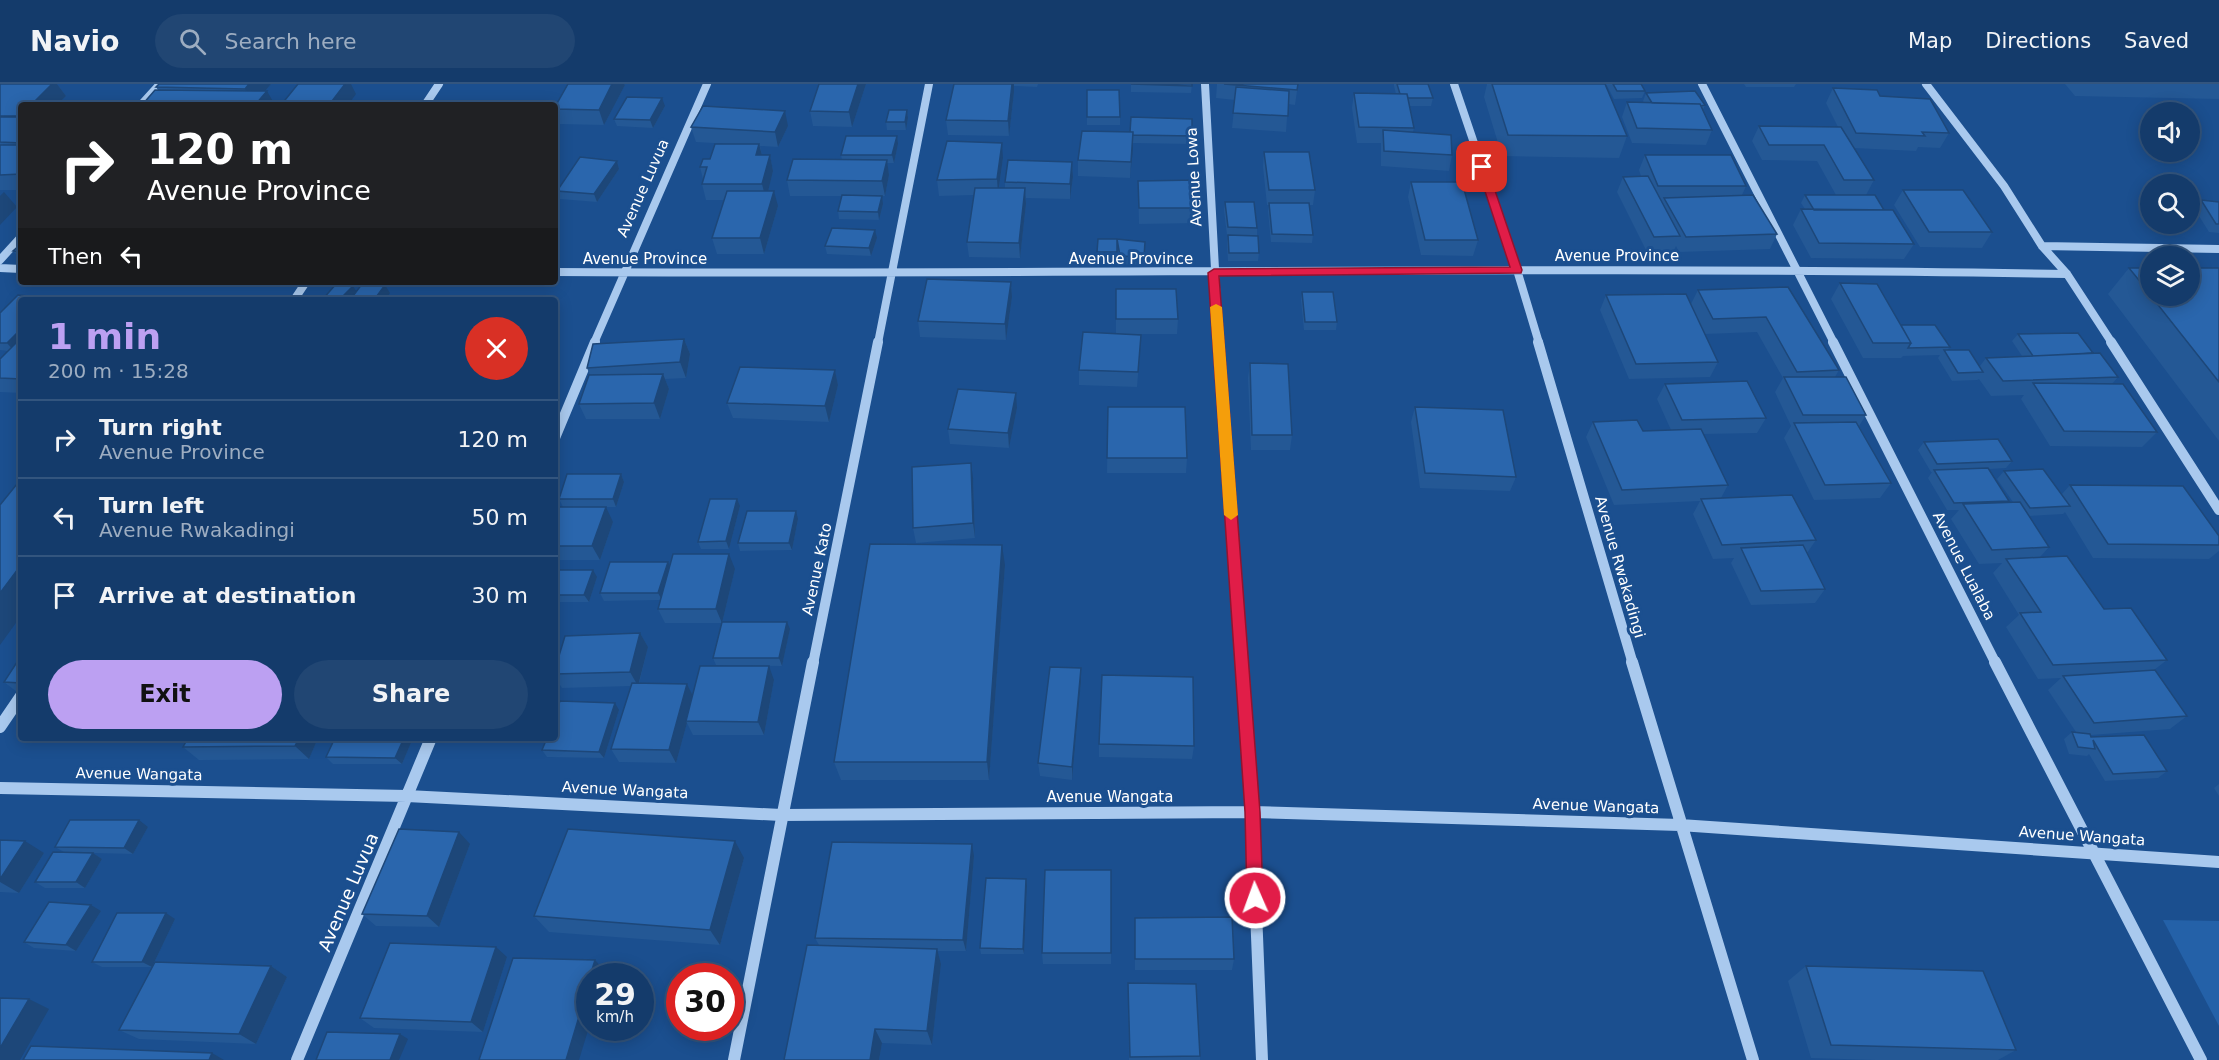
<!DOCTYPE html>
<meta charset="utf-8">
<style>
body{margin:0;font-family:"DejaVu Sans",sans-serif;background:#214673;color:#f1f3f6;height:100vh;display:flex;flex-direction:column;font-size:22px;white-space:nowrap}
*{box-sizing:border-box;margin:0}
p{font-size:20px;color:#9dadc1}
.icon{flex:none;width:33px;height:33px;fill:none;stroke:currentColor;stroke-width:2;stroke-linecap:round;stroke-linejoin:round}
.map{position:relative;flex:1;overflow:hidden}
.panel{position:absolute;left:18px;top:213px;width:540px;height:444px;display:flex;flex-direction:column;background:#143b6b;border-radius:6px;box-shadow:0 3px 15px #0003,0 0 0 2px #33557e}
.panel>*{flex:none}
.guide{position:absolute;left:18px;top:18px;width:540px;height:183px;border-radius:6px;box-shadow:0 3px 15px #0003,0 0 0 2px #33557e;background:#202124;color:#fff;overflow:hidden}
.controls{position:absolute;left:2140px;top:18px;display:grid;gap:12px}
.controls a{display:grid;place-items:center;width:60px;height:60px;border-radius:50%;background:#143b6b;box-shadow:0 3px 15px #0003,0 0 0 2px #33557e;font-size:30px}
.speed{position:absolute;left:576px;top:879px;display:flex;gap:12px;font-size:30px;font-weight:700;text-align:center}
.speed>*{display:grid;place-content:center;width:78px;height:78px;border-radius:50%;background:#143b6b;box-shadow:0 3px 15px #0003,0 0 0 2px #33557e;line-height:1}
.speed small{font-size:15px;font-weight:400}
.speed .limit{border:9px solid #d22;background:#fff;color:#111}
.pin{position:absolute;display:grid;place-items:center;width:51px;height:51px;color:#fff;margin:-26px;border-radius:12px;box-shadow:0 3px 9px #0006}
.me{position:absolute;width:66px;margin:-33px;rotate:358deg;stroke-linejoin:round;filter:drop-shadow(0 0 4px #0008)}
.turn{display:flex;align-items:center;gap:21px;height:126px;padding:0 30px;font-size:27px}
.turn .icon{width:78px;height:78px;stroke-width:2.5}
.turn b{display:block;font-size:42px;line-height:51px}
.then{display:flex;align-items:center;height:57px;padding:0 30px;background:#0003;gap:12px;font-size:22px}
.round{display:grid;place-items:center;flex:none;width:63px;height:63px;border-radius:32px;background:#214673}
.headline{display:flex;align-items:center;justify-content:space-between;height:102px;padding:0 30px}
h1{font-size:36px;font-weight:700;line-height:45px;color:#bca0f2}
.action{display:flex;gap:12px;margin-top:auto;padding:12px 30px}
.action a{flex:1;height:69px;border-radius:36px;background:#bca0f2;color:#111;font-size:24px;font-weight:700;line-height:69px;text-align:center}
.action a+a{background:#214673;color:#f1f3f6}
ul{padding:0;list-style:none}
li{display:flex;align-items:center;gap:18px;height:78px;padding:0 30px;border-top:2px solid #33557e}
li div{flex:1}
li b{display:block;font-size:22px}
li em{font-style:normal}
header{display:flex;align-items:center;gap:36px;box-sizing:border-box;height:84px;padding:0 30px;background:#143b6b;border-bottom:2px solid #33557e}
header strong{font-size:28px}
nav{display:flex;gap:33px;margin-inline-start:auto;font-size:21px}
.search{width:420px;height:54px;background:#214673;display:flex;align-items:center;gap:15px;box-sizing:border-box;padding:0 21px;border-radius:33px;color:#9dadc1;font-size:22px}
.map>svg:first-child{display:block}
</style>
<header>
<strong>Navio</strong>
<div class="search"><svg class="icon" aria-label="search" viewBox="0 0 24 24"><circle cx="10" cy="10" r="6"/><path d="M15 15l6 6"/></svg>Search here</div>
<nav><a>Map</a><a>Directions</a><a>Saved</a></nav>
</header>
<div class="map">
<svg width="2219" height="976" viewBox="0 0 2219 976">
<rect width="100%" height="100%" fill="#1b4f8f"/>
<path fill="#2461a8" d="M2163,836L2219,837V942Z"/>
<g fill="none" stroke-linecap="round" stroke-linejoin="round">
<path stroke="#a9c9ee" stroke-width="8" d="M1205,0L1219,259
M1454,0L1517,186L1539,259
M1702,0L1834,259
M1926,0L2004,102L2042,162L2067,190L2112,259
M141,21L160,0
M425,21L439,0
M2042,162L2219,165
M0,176L21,153
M0,184L21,185
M555,188C1059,191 1563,181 2067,190
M294,216L306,198
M594,259L707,0
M878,259L929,0"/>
<path stroke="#a9c9ee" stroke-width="10" d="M1219,258L1242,580
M1538,258L1633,580
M1833,258L1996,580
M2111,258L2219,426
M555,354L595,258
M813,580L878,258"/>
<path stroke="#a9c9ee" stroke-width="12" d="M1241,578L1252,728L1262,976
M1632,578L1753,976
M1995,578L2201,976
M0,643L21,612
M0,704L407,712L781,731L1252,728L1680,741L2219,778
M297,976L431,654
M734,976L813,578"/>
</g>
<path fill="#245895" d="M0,0H57L66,12L61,17L21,21V106H0Z
M271,0L265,7L158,6L156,3Z
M568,0H624L625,1L604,41L560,40L555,28V23Z
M819,0H866L852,43L813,42L810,27Z
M954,0H1038L1037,3L1014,2V8L1009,52L948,51L946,36Z
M1131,0H1192L1191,9L1131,8Z
M1217,0H1298L1295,21L1288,20L1286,48L1232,44L1235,16L1216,14Z
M1394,0H1428L1433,14L1431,22H1410L1414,44L1413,48L1452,71L1449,87L1381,82V59H1357L1352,24L1354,9L1396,10L1394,2Z
M1487,0H1605L1627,52L1619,74L1502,72L1484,13Z
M1606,0H1641L1645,7L1642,14L1614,15Z
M1744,0H1796L1794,3H1746Z
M2065,0H2219V15L2075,12Z
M1833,4L1880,12L1949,49L1940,64L1918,63L1916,67L1854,64L1874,96L1866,111L1884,126L1914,160L1904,175L1811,174L1793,141L1801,125H1805L1801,119L1805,111H1836L1817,77L1762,76L1752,57L1759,42L1838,43L1826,19Z
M1087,6L1120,33V41H1087Z
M1646,9L1705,21L1703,26L1712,46L1706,61L1632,59L1622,33L1627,18L1644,19L1643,17Z
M665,22L653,44L617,42L614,35Z
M907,26L908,34L906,46H887L886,38Z
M788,42L778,63L760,62L762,71H770L773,87L768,107L778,122L764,170H717L712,154L725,116H706L702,100L703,95L700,83L730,60L696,58L691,43Z
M1082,47L1192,52L1191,60L1133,59L1130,94L1078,92V76Z
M898,60L894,79H887L889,91L885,112H880L883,120L879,136L839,135L838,127L842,112H790L787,96L842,76L841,71Z
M1264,68L1315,106L1313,121H1309L1313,151L1312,159L1271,158L1268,127L1269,121H1267L1263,83Z
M1645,71L1746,102L1742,111L1777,150L1770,165L1679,168L1676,162L1673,168H1647L1617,108L1623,93L1641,92L1639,86Z
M1003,74L999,104H1005V98L1072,78L1073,93L1070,115L1026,114V120L1020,174L969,173L967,158L974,111L939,112L937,96Z
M617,77L619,85L597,118L560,115L557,107Z
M1138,97L1199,124L1198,139L1139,140Z
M1411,98L1478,156L1473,172L1421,171L1408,113Z
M1903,106L1992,148L1982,164L1920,163L1894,121Z
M2201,116L2219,118V149L2209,148L2194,124Z
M1225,118L1257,144V152L1227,151L1224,126Z
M1228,151L1259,169L1258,177H1228L1227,159Z
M877,154L871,172L827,170L825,162Z
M1098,155H1117V176H1097Z
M1117,155L1145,158L1144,181L1120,180L1117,163Z
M21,160V175L13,167Z
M2129,184H2219V357L2108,210Z
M1011,198L1012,213L1006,256L920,253L918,237Z
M1840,199L1901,241L1950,263L1947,266L1980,282L1986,274L2022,272L2012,257L2018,250L2093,269L2118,293L2112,300L2157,348L2142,363L2050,362L2021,315L2024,311L1991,312L1979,295L1977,296L1952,297L1938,274L1940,271L1903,272L1901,274H1863L1831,215Z
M1788,203L1839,286L1835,293L1866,331L1859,342L1891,399L1880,414L1814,416L1784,354L1791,342L1775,308L1783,294L1757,248L1705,250L1718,278L1710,293L1629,295L1600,226L1606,211L1691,220L1698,206Z
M1116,205L1178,235L1177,250H1124L1140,266L1137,303L1079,301V286L1116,250Z
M1302,208L1337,238L1336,246H1304L1301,216Z
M18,211L51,214L53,216H21V309L0,308V275L8,267L0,266V229Z
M684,255L690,270L686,294L665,295L669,305L660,335H586L579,320L590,291L587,284Z
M1250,279L1292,351L1290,366H1251L1248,294Z
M835,286L838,301L829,338L733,334L727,319Z
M1665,300L1766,334L1757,349L1703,350L1728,401L1721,414L1816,456L1807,469L1825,505L1815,519L1751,521L1731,479L1734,474L1713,475L1693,430L1700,417L1614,421L1586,353L1593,338L1643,347L1671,346L1657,315Z
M1108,323L1187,374L1186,389H1107Z
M1415,323L1516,393L1510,407L1420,404L1411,338Z
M1017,324L1009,364L950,360L948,345Z
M1924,358L2012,377L2006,384L1989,385L2009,417L2007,419L2013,418L1997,395L2004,387L2062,410L2070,401L2219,452V467L2209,475L2093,474L2065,428L2063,430L2029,432L2049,463L2040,473L2167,576L2154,586L2187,632L2170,645L2091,651V653L2167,687L2158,694L2105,697L2089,670L2087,672L2069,670L2064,655L2072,648H2076L2048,606L2061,594L2038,595L2006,543L2019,531L1993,489L2002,479L1979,480L1951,435L1959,426H1947L1928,394L1932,388H1931L1918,366Z
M621,390L624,398L616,423H577L613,438L600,476H555V423H563L559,415Z
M973,394L975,454L916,459L913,444Z
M740,422L729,465H701L698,458Z
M798,435L792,466L740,467L738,459Z
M1005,481L989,696H841L834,678Z
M670,483L735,485L722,539H665L658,525L660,516L604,517L600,509Z
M555,486L597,493L589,518H555Z
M790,545L782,582L716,581L713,574Z
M640,549L648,563L639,600H687L692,611L774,596L764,651H693L687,639L676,679L619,678L611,665L631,602L562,604L555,593V585Z
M21,572V611L4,598Z
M1081,584V597L1072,696L1040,692L1038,679Z
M619,626L604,674L547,673L542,666Z
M318,654L309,675L199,676L183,663Z
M413,654L402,680H333L326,673Z
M1099,660L1194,662L1192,675L1099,673Z
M2219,700V712L2214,704Z
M148,743L133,770L93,769L102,775L85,804H45L35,798L64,768L55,763Z
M0,756L44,769L19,809L0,808Z
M470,760L439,843L376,842L362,830Z
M974,772L966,867H937L941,880L932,961L882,959L879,976H784L819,861L815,854Z
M744,774L720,861L549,848L534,832Z
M1111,786V880H1043L1042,869Z
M1026,795L1027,801L1024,870H981L980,864Z
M101,827L76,867L34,864L24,858Z
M1135,834L1234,875L1232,886H1135Z
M175,835L152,883H102L92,878Z
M507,873L483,948L374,944L360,934Z
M271,882L287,893L256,960L139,955L119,946Z
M1806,882L2016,966L1998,976H1875L1811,974L1788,897Z
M1128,899L1200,972V976H1129Z"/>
<path fill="#1d4779" d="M52,0H57L66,12L57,21L35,17Z
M249,0H271L254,20L245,5Z
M345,0H351L356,10L348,21H329Z
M612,0H624L625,1L604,41L599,26Z
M858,0H866L852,43L849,28Z
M1012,0H1014V8L1009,52L1008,37Z
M267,7L275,21H255Z
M662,14L665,22L653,44L650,36Z
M94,17L97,21H90Z
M907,26L908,34L906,46L905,38Z
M785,27L788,42L778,63L775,48Z
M1133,48V64L1130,94L1131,78Z
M897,52L898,60L894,79L892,71Z
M1002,59L1003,74L998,110L997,95Z
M759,60L763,75L756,71Z
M770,71L773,87L766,116L762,100Z
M887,76L889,91L885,112L882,97Z
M617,77L619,85L597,118L594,110Z
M1072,78L1073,93L1070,115V100Z
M1025,104L1026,120L1020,174L1019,159Z
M774,107L778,122L764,170L760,154Z
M4,108L17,123L0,141V112Z
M882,112L883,120L879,136L878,128Z
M875,146L877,154L871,172L869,164Z
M1011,198L1012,213L1006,256L1005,240Z
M385,201L390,209L385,216H374Z
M353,202L358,210L352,216H339Z
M21,245V260L14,267L7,259Z
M684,255L690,270L686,294L680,278Z
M835,286L838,301L829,338L825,322Z
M663,290L669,305L660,335L654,319Z
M1016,309L1017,324L1009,364L1008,349Z
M971,379L973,394L975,454L973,439Z
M621,390L624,398L616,423L613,415Z
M737,415L740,422L729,465L726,457Z
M606,423L613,438L600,476L592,462Z
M796,427L798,435L792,466L789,459Z
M1002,461L1005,481L989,696L987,678Z
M729,470L735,485L722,539L716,525Z
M668,478L671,486L662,516L658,509Z
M21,481V532L0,561V509Z
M593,486L597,493L589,518L584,511Z
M787,538L790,545L782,582L779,574Z
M640,549L648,563L638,602L630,588Z
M769,582L774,596L764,651L758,638Z
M1081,584V597L1072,696V683Z
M687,600L694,614L686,637L687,639L676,679L669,666Z
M615,619L619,626L604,674L599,668Z
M299,654H318L309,675L295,662Z
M404,654H413L402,680L395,674Z
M139,736L148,743L133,770L124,764Z
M459,748L470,760L439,843L427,832Z
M25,757L44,769L19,809L0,798V795Z
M735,757L744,774L720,861L710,846Z
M972,760L974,772L966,867L963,856Z
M93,769L102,775L85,804L76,798Z
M1026,795L1027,801L1024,870L1023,865Z
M91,821L101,827L76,867L66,861Z
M166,829L175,835L152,883L142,878Z
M496,863L507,873L483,948L471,938Z
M937,865L941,880L932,961L927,947Z
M595,876L605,887L603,892H590Z
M271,882L287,893L256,960L239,950Z
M590,896V940L579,976H566Z
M29,915L49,925L20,976H0V964Z
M875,945L882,959L879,976H870Z
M400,950L408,955L399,976H390Z
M212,969L224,976H209Z"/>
<path fill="#2a66ad" stroke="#1d4779" stroke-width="1.5" d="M0,0H52L35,17H94L90,21H21V32H0Z
M159,0H249L245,5L156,3Z
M298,0H345L329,21H281Z
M568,0H612L599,26L555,25V23Z
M819,0H858L849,28L810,27Z
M954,0H1012L1008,37L946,36Z
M1131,0H1192V2Z
M1224,0H1298L1297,6Z
M1397,0H1428L1433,14H1408L1407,10H1400Z
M1492,0H1605L1627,52L1508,51Z
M1613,0H1641L1645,7H1617Z
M1236,3L1289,7L1288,32L1233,29Z
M1833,4L1877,6L1880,12L1930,15L1949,49L1922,48L1925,52L1856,49Z
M155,6L267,7L255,21H142Z
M1087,6H1119L1120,33H1087Z
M1695,7L1705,21L1701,22L1700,20L1652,19L1646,9Z
M1354,9L1407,10L1414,44L1359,43Z
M627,13L662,14L650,36L614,35Z
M1627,18L1700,20L1712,46L1637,44Z
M703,22L785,27L775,48L691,43Z
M889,26H907L905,38H886Z
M0,33H21V59L0,58Z
M1131,33L1192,35V52L1133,51V48H1130Z
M1759,42L1841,43L1874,96H1844L1824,61H1769Z
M1383,46L1451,51L1452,71L1384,67Z
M1082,47L1133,48L1131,78L1078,76Z
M846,52H897L892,71H841Z
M947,57L1002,59L997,95L937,96Z
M715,60H759L756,71H770L762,100H702L707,83H700L703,75H710Z
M0,61H21V90L0,91Z
M1264,68H1309L1315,106H1269Z
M1645,71H1731L1746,102H1658Z
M580,73L617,77L594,110L557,107Z
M793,75L887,76L882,97L787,96Z
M1008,76L1072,78L1070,100L1005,98Z
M1648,92L1680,152L1654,153L1623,93Z
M1197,96L1199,124H1139L1138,97Z
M1411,98H1462L1478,156H1425Z
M975,104H1025L1019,159L967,158Z
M1903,106H1963L1992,148H1929Z
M727,107H774L760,154H712Z
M842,111L882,112L878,128L838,127Z
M1753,111L1777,150L1686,153L1664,114Z
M1805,111H1875L1884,126H1814Z
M2201,116L2219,118V140H2216Z
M1225,118H1254L1257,144L1228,143Z
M1269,119H1309L1313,151L1272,150Z
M1801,125L1893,126L1914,160L1819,159Z
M832,144L875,146L869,164L825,162Z
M1228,151L1258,152L1259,169H1229Z
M1098,155H1117V168H1097Z
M1117,155L1145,158L1144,173L1120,172Z
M21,160V168L13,167Z
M2129,184H2151V211Z
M2190,184H2219V298L2151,212H2190Z
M927,195L1011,198L1005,240L918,237Z
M337,199L353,202L339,216H322Z
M1840,199L1877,200L1911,259H1873Z
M362,200L385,201L374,216H350Z
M1788,203L1839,286L1797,288L1766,233L1713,235L1698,206Z
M1116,205H1176L1178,235H1116Z
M1302,208H1333L1337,238H1305Z
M1686,210L1718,278L1636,280L1606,211Z
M18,211L51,214L49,216H21V245L7,259H0V229Z
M1901,241H1935L1950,263L1908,264L1911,259Z
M1083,248L1141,251L1138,288L1079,286Z
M2078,249L2093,269L2033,272L2018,250Z
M21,254V295L0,294V275Z
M684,255L680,278L587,284L593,260Z
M1944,266H1969L1983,288L1958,289Z
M2100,269L2118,293L2003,297L1986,274Z
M1250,279L1288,280L1292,351H1252Z
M740,283L835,286L825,322L727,319Z
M663,290L654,319L579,320L589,291Z
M1784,293H1846L1866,331H1803Z
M1747,297L1766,334L1682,336L1665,300Z
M2033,299L2123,300L2157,348L2064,347Z
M958,305L1016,309L1008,349L948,345Z
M1108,323H1185L1187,374H1107Z
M1415,323L1503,326L1516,393L1425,389Z
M1637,336L1643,347L1701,345L1728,401L1622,406L1593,338Z
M1856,338L1891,399L1825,401L1794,339Z
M1998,355L2012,377L1937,380L1924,358Z
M971,379L973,439L913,444L912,383Z
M1988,384L2009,417L1954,419L1934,386Z
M2043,385L2070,422L2030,424L2004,387Z
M567,390H621L613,415H559Z
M21,395V481L0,509V421Z
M2070,401L2183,402L2219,452V461L2108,460Z
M1792,411L1816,456L1722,461L1701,415Z
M710,415H737L726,457L698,458Z
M2020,418L2049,463L1992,466L1963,420Z
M555,423H606L592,462H555Z
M747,427H796L789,459H738Z
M870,460L1002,461L987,678H834Z
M1803,461L1825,505L1761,507L1741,464Z
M673,470H729L716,525H658Z
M2067,472L2104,525L2131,524L2167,576L2053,581L2020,529L2041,528L2006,475Z
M610,478H668L658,509H600Z
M555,486H593L584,511H555Z
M722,538H787L779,574H713Z
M640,549L630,588L555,590V585L565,552Z
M21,572V599L4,598Z
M700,582H769L758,638L686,637Z
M1050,583L1081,584L1072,683L1038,679Z
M2155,586L2187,632L2094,639L2063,592Z
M1102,591L1193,593L1194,662L1099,660Z
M632,599L687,600L669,666L611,665Z
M560,617L615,619L599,668L542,666L547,654H555V631Z
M2072,648L2090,650L2091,653L2144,651L2167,687L2113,690L2093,656L2095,665L2078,663Z
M188,654H299L295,662L183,663Z
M335,654H404L395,674L326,673Z
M70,736H139L124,764L55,763Z
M399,745L459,748L427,832L362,830Z
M568,745L735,757L710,846L534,832Z
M0,756L25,757L0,795Z
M832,758L972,760L963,856L815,854Z
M53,768L93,769L76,798H35Z
M1045,786H1111V869H1042Z
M986,794L1026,795L1023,865L980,864Z
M49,818L91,821L66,861L24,858Z
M117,829H166L142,878H92Z
M1232,833L1234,875H1135V834Z
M390,859L496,863L471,938L360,934Z
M807,861L937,865L927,947L875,945L870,976H784Z
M513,874L595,876L590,892V896L566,976H479Z
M155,878L271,882L239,950L119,946Z
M1806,882L1983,887L2016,966L1831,961Z
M1128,899L1196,900L1200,972L1130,973Z
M0,914L29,915L0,964Z
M327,948L400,950L390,976H316Z
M31,962L212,969L209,976H23Z"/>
<path fill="#e11d48" stroke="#92132f" stroke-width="1.5" d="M1482,80L1487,83L1522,186L1521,189L1219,192L1260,728L1263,814L1261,820L1255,822L1249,820L1247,814L1245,728L1208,189L1214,185L1510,183L1477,83Z"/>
<path fill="#f59e0b" d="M1216,220L1222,223L1238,431L1231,436L1224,431L1210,223Z"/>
<g text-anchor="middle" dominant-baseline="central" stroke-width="6" stroke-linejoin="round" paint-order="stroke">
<g font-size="15" fill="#fff" stroke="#1b4f8f">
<text transform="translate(1194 93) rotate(-93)">Avenue Lowa</text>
<text transform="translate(643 104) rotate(-66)">Avenue Luvua</text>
<text x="1617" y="172">Avenue Province</text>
<text x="645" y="175">Avenue Province</text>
<text x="1131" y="175">Avenue Province</text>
<text transform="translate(1964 482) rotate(63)">Avenue Lualaba</text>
<text transform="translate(1620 483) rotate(74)">Avenue Rwakadingi</text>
<text transform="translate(817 485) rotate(-78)">Avenue Kato</text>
<text transform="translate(139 690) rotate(1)">Avenue Wangata</text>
<text transform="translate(625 706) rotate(3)">Avenue Wangata</text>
<text x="1110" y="713">Avenue Wangata</text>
<text transform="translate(1596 722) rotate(2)">Avenue Wangata</text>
<text transform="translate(2082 752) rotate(4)">Avenue Wangata</text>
</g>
<g font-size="18" fill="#fff" stroke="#1b4f8f">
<text transform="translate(348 808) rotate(-67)">Avenue Luvua</text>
</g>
</g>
</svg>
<div class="controls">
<a><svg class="icon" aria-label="sound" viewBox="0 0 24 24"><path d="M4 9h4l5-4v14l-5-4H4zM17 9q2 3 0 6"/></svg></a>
<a><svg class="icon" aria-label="search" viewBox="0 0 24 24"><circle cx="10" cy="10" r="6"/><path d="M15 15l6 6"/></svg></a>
<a><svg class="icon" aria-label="layers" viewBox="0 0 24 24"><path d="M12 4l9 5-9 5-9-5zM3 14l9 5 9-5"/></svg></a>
</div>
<div class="speed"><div>29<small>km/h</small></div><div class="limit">30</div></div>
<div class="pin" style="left:1482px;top:83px;background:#d93025"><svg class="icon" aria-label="arrive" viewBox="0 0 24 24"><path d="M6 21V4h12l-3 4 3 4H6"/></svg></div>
<svg class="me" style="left:1255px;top:814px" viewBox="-20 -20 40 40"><circle r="17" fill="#e11d48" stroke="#fff" stroke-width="3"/><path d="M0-11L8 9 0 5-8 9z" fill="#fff"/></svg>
<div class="guide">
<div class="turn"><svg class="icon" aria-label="right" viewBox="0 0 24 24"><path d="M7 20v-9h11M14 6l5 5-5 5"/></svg><div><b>120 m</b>Avenue Province</div></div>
<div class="then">Then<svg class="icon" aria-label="left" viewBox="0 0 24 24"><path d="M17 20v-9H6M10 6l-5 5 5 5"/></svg></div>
</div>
<section class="panel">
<div class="headline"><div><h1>1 min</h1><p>200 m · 15:28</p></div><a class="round" style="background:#d93025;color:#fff"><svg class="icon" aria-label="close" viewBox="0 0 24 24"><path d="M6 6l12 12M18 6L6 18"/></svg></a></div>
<ul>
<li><svg class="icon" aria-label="right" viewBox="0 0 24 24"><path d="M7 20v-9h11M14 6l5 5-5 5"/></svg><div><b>Turn right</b><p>Avenue Province</p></div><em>120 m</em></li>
<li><svg class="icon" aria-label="left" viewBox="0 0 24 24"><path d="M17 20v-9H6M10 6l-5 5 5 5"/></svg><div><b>Turn left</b><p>Avenue Rwakadingi</p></div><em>50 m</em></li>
<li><svg class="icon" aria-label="arrive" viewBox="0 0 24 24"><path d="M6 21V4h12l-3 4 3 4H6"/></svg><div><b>Arrive at destination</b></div><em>30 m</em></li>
</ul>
<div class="action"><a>Exit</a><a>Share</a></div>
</section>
</div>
